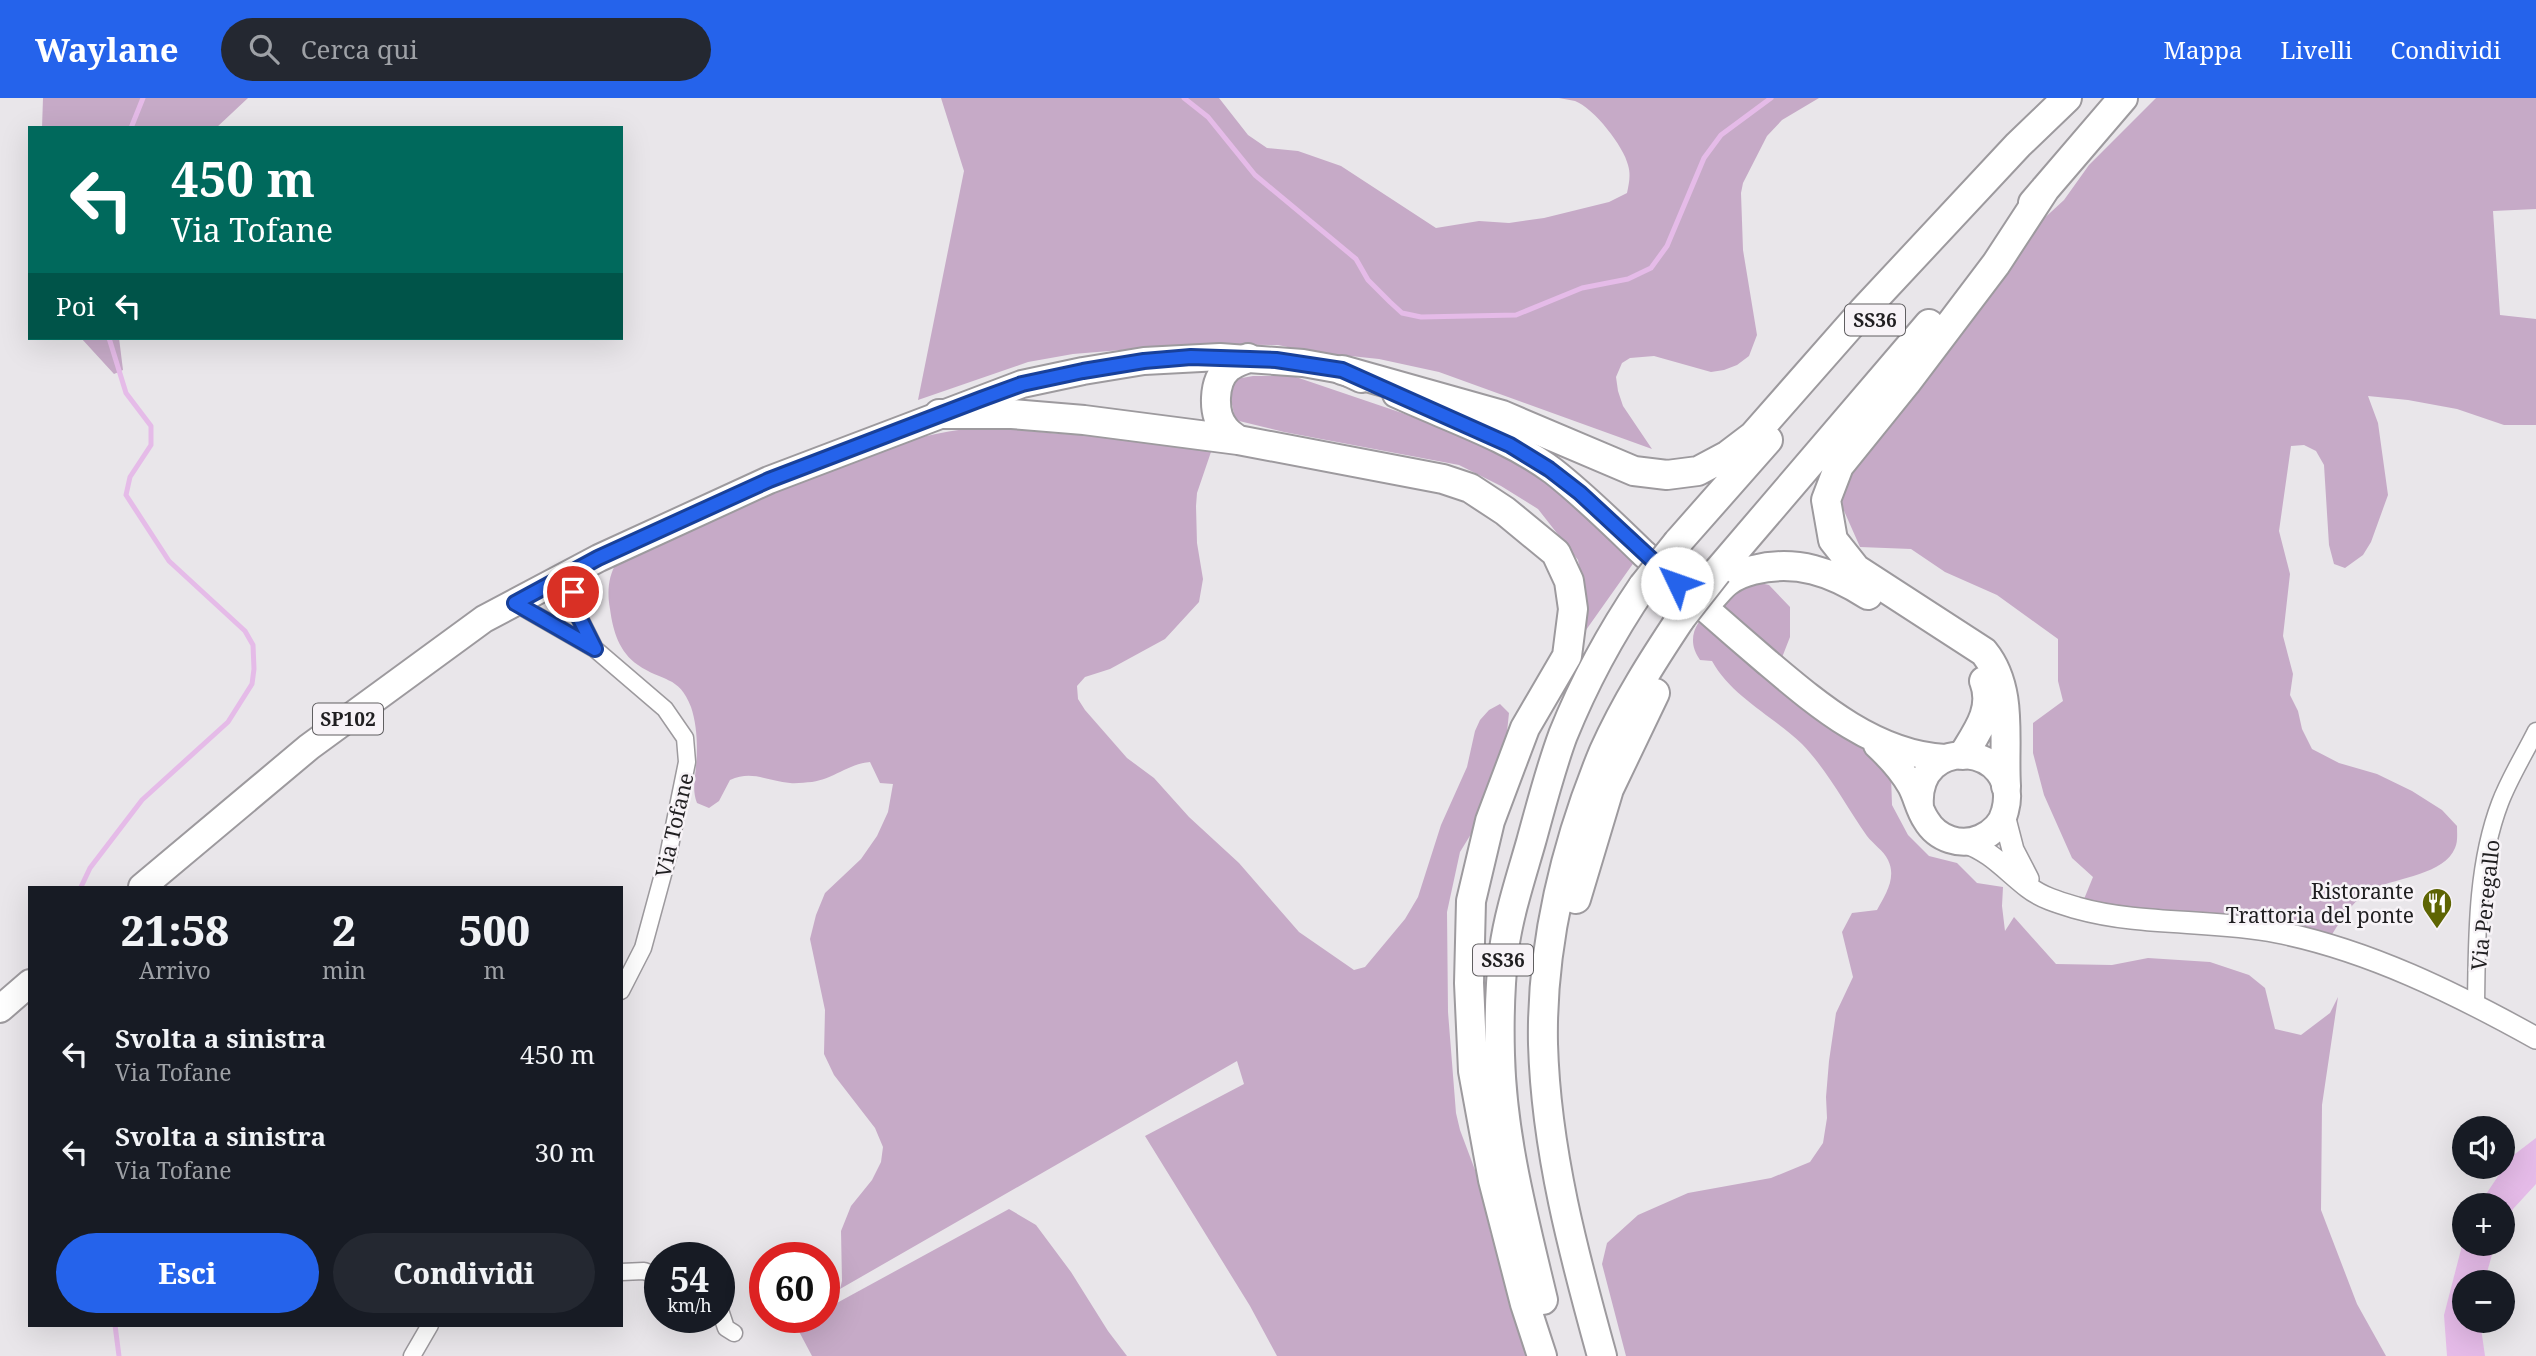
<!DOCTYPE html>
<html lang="it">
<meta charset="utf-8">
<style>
body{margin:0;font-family:"Noto Serif",serif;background:#242831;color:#f1f3f6;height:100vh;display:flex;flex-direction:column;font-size:26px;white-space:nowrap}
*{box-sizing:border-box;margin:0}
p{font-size:23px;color:#9ea1a6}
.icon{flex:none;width:38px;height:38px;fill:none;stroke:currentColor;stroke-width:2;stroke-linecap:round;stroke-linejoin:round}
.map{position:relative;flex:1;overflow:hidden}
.side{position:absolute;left:28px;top:788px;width:595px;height:441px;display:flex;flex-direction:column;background:#171b24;border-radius:0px;box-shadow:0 7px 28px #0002}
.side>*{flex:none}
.top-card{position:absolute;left:28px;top:28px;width:595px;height:214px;border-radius:0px;box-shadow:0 7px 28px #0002;background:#00695c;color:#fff;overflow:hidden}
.fabs{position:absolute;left:2452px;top:1018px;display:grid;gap:14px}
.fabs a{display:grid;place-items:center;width:63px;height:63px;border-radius:50%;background:#171b24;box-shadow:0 7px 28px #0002;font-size:35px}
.speed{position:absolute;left:644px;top:1144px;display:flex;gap:14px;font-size:35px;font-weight:700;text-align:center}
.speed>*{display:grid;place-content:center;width:91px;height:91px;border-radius:50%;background:#171b24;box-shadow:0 7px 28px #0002;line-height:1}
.speed small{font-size:18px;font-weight:400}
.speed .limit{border:10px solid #d22;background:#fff;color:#111}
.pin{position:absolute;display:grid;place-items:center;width:60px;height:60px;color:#fff;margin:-30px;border:4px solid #fff;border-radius:50%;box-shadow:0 2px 7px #0007}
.me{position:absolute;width:77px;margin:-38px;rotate:312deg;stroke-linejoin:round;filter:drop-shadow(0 0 5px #0008)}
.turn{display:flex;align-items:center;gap:24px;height:147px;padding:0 28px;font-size:32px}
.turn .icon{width:91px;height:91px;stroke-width:2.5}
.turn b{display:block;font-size:49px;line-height:60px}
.then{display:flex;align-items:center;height:66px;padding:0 28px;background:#0003;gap:14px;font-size:26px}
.eta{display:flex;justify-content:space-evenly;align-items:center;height:119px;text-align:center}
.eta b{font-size:42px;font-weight:800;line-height:49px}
.action{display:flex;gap:14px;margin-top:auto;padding:14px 28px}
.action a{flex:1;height:80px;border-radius:42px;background:#2563eb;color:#fff;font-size:28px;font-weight:800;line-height:80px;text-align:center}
.action a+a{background:#242831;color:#f1f3f6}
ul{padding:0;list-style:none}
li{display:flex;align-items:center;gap:21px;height:98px;padding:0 28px}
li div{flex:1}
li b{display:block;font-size:26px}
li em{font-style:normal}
header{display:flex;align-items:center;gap:42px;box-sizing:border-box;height:98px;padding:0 35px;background:#2563eb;color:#fff}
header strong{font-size:33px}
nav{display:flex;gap:38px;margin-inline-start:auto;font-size:24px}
.search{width:490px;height:63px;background:#242831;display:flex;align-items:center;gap:18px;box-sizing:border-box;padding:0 24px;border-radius:38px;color:#9ea1a6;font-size:26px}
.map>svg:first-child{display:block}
</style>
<header>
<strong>Waylane</strong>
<div class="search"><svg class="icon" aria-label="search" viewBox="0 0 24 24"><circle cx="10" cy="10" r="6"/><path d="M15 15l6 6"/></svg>Cerca qui</div>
<nav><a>Mappa</a><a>Livelli</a><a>Condividi</a></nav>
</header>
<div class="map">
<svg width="2536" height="1258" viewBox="0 0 2536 1258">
<rect width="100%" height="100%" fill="#e9e6ea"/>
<path fill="#c6aac7" d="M43,0H248L216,30H42Z
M941,0H1219L1248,37L1267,50L1298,53L1341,68L1436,130L1479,123L1509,125L1544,120L1609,104L1627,95C1629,85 1631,77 1628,67C1624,49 1594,10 1575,3C1570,2 1564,1 1559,0H1819L1782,22L1767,38L1743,85L1741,95L1743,152L1757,237L1749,258L1737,267L1724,272L1711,274L1654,258L1630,260L1622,265L1616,279L1618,293L1623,308L1652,351L1439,274L1379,261L1312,254L1278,247L1194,246L1073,256L1028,264L918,302L964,73Z
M2156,0H2536V111L2493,113L2500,217L2536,221V327H2504L2457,311L2408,302L2368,298L2378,325L2388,397L2371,444L2363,457L2345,470L2334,466L2329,447L2324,367L2316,353L2304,347L2291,348L2279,433L2290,476L2283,538L2293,576L2290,597L2298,613L2302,631L2312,651L2339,665L2377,676L2412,693L2442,712L2457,728C2457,735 2458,744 2455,750C2445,776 2397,780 2375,790C2351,802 2339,825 2326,847L2080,811L2093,779L2072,760L2044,697L2033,655V625L2063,603L2058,583V541L1997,497L1945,474L1911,451L1860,449L1841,406V378L2013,149L2064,102L2089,67Z
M81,240H119L123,272L114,276Z
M1253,278H1293L1405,316L1482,347L1547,382L1637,460L1586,532L1583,486L1578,462L1538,411L1501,388L1459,367L1284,334L1235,322L1230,296L1236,281Z
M989,329L1061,336L1115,337L1212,351L1197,395L1196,408L1197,445L1203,481L1199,504L1165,541L1110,571L1085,579L1077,588L1078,601L1085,612L1127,660L1154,680L1189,719L1239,765L1299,834L1354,872L1365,869L1405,821L1418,799L1441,727L1467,669L1475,633L1480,622L1489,612L1500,606L1509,615L1505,653L1479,723L1460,754L1447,814L1448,914L1456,1015L1460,1032L1478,1080L1491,1137L1504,1166L1529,1258H1277L1250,1208L1145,1038L1244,986L1237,963L840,1191L842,1183L841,1133L851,1108L872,1082L881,1064L883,1049L875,1030L834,977L824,956L825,912L810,841L816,817L825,795L861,761L877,738L888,714L893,686L880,685L870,664C848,666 833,681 812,684C805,684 797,686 790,685C767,683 752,672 730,682L719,703L709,710L697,705C692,692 695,682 696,668C698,649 697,627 691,609C679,577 662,584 638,567C619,554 613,533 610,511C607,495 608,478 617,464C674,438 731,413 789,388C855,360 915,333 989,329Z
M1747,482L1769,487L1790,509V539L1774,580L1875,661L1891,678L1892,707L1908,737L1929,758L1957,765L1977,785L2003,789L2002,808L2005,833L2014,819L2056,866L2112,867L2148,860L2210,864L2249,877L2265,890L2275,931L2301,937L2330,915L2338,899L2322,1007L2321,1112L2357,1206L2386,1258H1626L1602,1166L1607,1145L1638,1117L1688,1095L1771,1080L1810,1064L1823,1045L1827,1020L1826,999L1829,963L1836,915L1853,879L1842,834L1852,815L1877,812C1885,797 1897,780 1888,762C1884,753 1873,746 1867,738C1846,708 1828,673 1802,646C1773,618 1732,599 1712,563L1700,562C1675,527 1723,501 1747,482Z
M1009,1111L1036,1127L1071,1174L1108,1233L1127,1258H812L794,1224L809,1220H824V1212Z"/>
<path fill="#e5bbe8" d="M2536,1040V1086L2513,1111L2503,1130L2502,1108H2478L2511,1059Z
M2464,1140V1146H2495L2484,1185H2464V1223H2480L2485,1258H2447L2444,1217Z"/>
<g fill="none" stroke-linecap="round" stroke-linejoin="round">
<path stroke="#e5bbe8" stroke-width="5" d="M1184,0L1208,19L1255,77L1356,161L1368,182L1390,204L1402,215L1421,219L1516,217L1582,190L1628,181L1651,170L1667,148L1704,60L1721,37L1771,0
M131,30L143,0
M81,789L90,770L142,702L228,624L252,586L254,571L253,547L245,533L169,463L126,397L130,379L151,347V328L126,295L109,240
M115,1227L119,1258"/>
<g stroke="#9d9a9e" stroke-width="19">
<path id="minor" d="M570,475L576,513L595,551
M515,505L595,551L665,611L685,640L687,664L668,758L643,850L621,893
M2476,906C2477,840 2476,768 2500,705C2509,681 2524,657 2536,633
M621,1174L644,1173L660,1179
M719,1209L726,1230L734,1235
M412,1258L430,1227"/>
</g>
<g stroke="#9d9a9e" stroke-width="24">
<path id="tertiary" d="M2004,717L2013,752L2028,781
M1964,744C1991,753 2006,772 2028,789C2042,800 2060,805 2077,810C2141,828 2211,821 2277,834C2368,852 2455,895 2536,940"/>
</g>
<g stroke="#9d9a9e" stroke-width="30">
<path id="primary" d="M1396,296C1448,320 1507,339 1553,373C1585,398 1614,427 1643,455C1684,492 1725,528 1767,564C1818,607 1875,656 1945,660
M1877,647C1891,660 1902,672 1911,688C1917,699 1919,712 1926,722C1937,741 1961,749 1981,740C1992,735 2002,726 2005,713C2023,646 1914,633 1920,709
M142,789L309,649L484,521L599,460L769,382L1022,286L1083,273L1144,263L1220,259L1303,265L1342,272L1361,281
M0,911L30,885"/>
</g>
<g stroke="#9d9a9e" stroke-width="32">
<path id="trunk" d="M2033,105L2123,0
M1342,272L1502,317L1634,373L1667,377L1698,373L1728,357L1753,338L1863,213L2018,47L2067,0
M939,316H1012L1084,322L1238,342L1443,381L1470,390L1505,413L1556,455L1569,483L1573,511L1567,558L1525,630L1490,723L1471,803L1469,885L1473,973L1493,1082L1525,1206L1542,1258
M1238,342C1234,339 1228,335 1225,331C1212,316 1213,283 1228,270C1234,265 1241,263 1248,260
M1678,444L1768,342
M1717,474L1929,226
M1712,499C1717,494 1722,487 1728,483C1735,478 1745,474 1753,472C1796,461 1832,474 1868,497
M1963,657C1977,634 1995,611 1984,583
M2006,688C2003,643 2014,591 1984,554L1856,471L1833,442L1826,402L1839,368L1906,285L1996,166L2045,91
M1576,801L1609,691L1655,595
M1543,1202C1524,1122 1502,1040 1500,957C1499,922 1500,886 1504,851C1509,815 1521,779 1531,744C1541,708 1550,672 1563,637C1584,585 1611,535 1643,488
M1602,1258C1574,1157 1546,1053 1543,946C1541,847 1566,744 1604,653C1625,606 1653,562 1681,520"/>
</g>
<use href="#minor" stroke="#fff" stroke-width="16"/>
<use href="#tertiary" stroke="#fff" stroke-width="21"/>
<use href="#primary" stroke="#fff" stroke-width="26"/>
<use href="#trunk" stroke="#fff" stroke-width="28"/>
<g stroke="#9d9a9e" stroke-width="32" stroke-linecap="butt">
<path id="trunk-bridge" d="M1643,488L1678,444
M1681,520L1717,474"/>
</g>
<use href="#trunk-bridge" stroke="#fff" stroke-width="28"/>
</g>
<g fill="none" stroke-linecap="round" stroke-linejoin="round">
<g stroke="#184099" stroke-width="18">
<path id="route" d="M573,494L576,513L595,551L515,505L598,460L769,382L981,301L1022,286L1083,273L1144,263L1191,259L1276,262L1342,272L1510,347L1549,371L1580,395L1677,485"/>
</g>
<use href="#route" stroke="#2563eb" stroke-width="12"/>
</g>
<defs>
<g id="restaurant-pin" transform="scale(1.575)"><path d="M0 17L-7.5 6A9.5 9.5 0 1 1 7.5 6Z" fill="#5e6503" stroke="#f7f3f7"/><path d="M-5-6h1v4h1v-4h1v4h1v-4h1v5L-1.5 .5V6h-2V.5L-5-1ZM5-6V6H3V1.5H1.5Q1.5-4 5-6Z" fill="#fff"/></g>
</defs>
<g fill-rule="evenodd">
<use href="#restaurant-pin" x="2437" y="805"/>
</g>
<g text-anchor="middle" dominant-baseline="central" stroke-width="5" stroke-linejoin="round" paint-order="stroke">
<g fill="#f7f3f7" stroke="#605f61" stroke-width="2">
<rect x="1845" y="206.5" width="60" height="31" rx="5"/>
<rect x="313" y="605.5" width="70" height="31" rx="5"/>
<rect x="1473" y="846.5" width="60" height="31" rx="5"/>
</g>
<g font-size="19" font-weight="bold" fill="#201f21">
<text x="1875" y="222">SS36</text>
<text x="348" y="621">SP102</text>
<text x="1503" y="862">SS36</text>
</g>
<g font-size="21" fill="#201f21" stroke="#f7f3f7">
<text transform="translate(674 727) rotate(-77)">Via Tofane</text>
<text transform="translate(2485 807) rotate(-84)">Via Peregallo</text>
</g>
<g font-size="21" fill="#201f21" stroke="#f7f3f7" text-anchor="end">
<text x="2414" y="793">Ristorante<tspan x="2414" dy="24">Trattoria del ponte</tspan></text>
</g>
</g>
</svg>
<div class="fabs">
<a><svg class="icon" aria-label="sound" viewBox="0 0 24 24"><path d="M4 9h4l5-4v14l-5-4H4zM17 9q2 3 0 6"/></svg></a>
<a>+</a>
<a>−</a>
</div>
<div class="speed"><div>54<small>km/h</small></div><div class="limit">60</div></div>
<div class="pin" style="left:573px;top:494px;background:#d93025"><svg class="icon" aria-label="arrive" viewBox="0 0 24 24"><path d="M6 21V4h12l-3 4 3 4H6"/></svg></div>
<svg class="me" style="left:1677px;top:485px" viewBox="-20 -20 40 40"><circle r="19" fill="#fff"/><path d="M0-13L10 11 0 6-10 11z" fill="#2563eb"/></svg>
<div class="top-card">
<div class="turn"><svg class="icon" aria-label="left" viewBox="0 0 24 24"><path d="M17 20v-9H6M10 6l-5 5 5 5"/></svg><div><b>450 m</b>Via Tofane</div></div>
<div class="then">Poi<svg class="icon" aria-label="left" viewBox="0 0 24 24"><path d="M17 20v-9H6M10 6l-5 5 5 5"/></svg></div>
</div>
<section class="side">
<div class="eta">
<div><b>21:58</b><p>Arrivo</p></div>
<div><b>2</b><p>min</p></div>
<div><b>500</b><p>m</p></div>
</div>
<ul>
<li><svg class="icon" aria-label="left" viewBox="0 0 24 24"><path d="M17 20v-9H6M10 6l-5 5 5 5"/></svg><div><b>Svolta a sinistra</b><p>Via Tofane</p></div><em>450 m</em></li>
<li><svg class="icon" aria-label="left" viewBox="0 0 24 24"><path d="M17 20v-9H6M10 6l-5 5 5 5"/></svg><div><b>Svolta a sinistra</b><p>Via Tofane</p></div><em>30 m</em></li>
</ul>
<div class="action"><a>Esci</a><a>Condividi</a></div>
</section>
</div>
